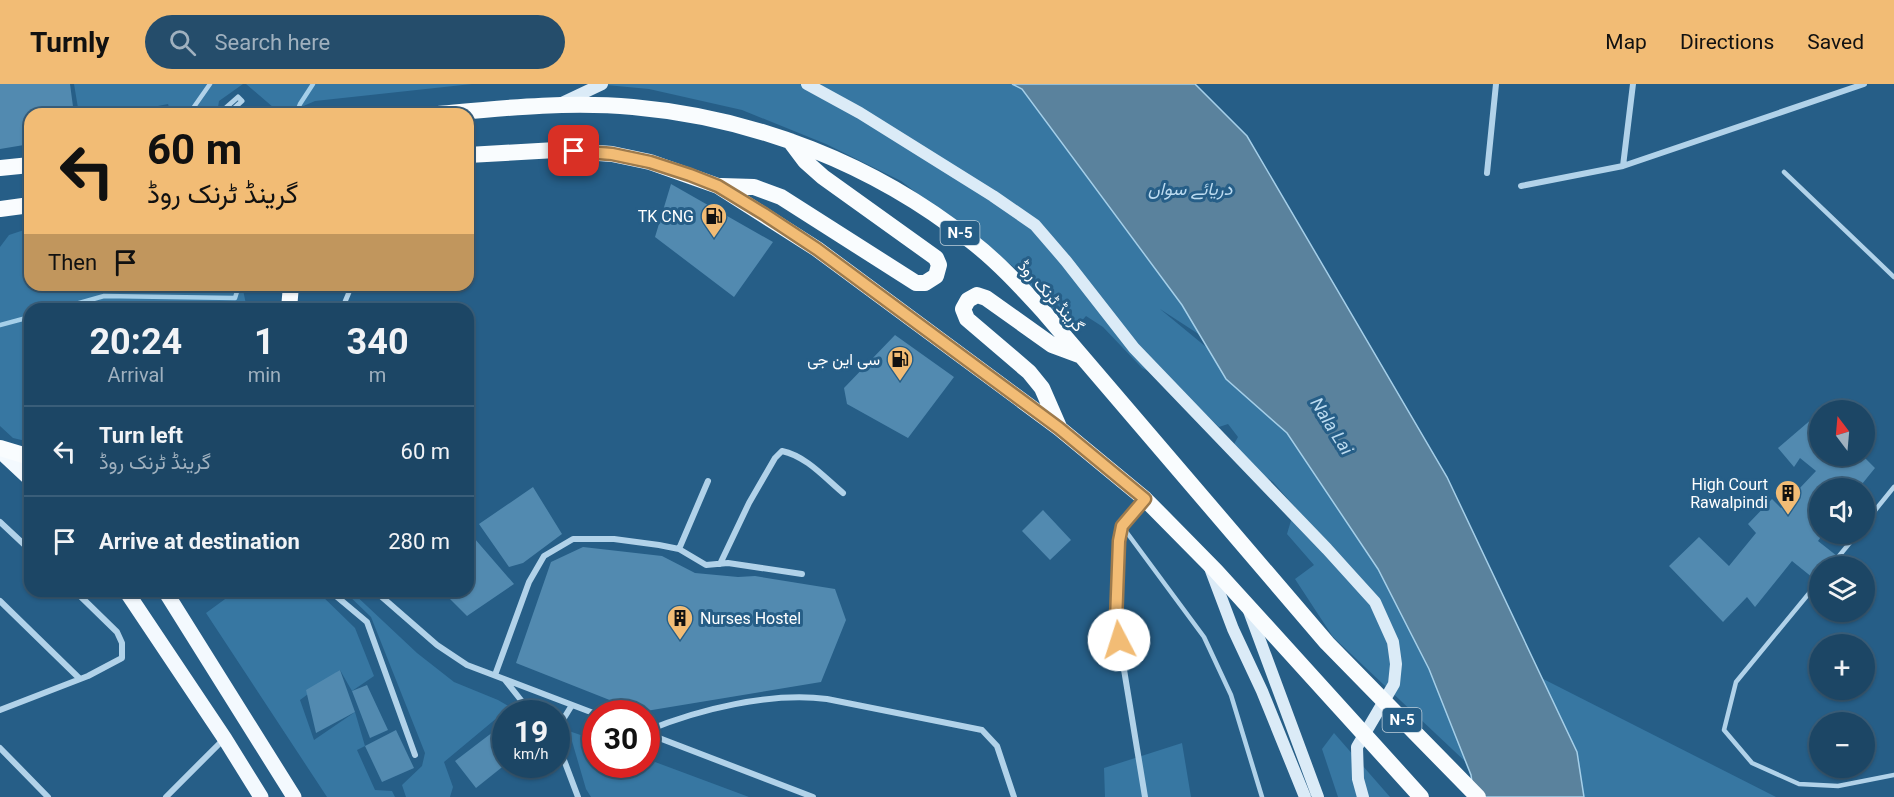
<!DOCTYPE html>
<meta charset="utf-8">
<style>
body{margin:0;font-family:Roboto,Vazirmatn,sans-serif;background:#254d6b;color:#f1f3f6;height:100vh;display:flex;flex-direction:column;font-size:22px;white-space:nowrap}
*{box-sizing:border-box;margin:0}
p{font-size:20px;color:#a0b1bf}
.icon{flex:none;width:33px;height:33px;fill:none;stroke:currentColor;stroke-width:2;stroke-linecap:round;stroke-linejoin:round}
.map{position:relative;flex:1;overflow:hidden}
.panel{position:absolute;left:24px;top:219px;width:450px;height:294px;display:flex;flex-direction:column;background:#1c4665;border-radius:18px;box-shadow:0 2px 4px #0004,0 0 0 2px #3a5e79}
.panel>*{flex:none}
.guide{position:absolute;left:24px;top:24px;width:450px;height:183px;border-radius:18px;box-shadow:0 2px 4px #0004,0 0 0 2px #3a5e79;background:#f2bc75;color:#111;overflow:hidden}
.needle{width:39px;rotate:344deg}
.buttons{position:absolute;left:1809px;top:316px;display:grid;gap:12px}
.buttons a{display:grid;place-items:center;width:66px;height:66px;border-radius:50%;background:#1c4665;box-shadow:0 2px 4px #0004,0 0 0 2px #3a5e79;font-size:30px}
.speed{position:absolute;left:492px;top:616px;display:flex;gap:12px;font-size:30px;font-weight:700;text-align:center}
.speed>*{display:grid;place-content:center;width:78px;height:78px;border-radius:50%;background:#1c4665;box-shadow:0 2px 4px #0004,0 0 0 2px #3a5e79;line-height:1}
.speed small{font-size:15px;font-weight:400}
.speed .limit{border:9px solid #d22;background:#fff;color:#111}
.pin{position:absolute;display:grid;place-items:center;width:51px;height:51px;color:#fff;margin:-26px;border-radius:12px;box-shadow:0 3px 9px #0006}
.me{position:absolute;width:66px;margin:-33px;rotate:355deg;stroke-linejoin:round;filter:drop-shadow(0 0 4px #0008)}
.turn{display:flex;align-items:center;gap:21px;height:126px;padding:0 24px;font-size:27px}
.turn .icon{width:78px;height:78px;stroke-width:2.5}
.turn b{display:block;font-size:42px;line-height:51px}
.then{display:flex;align-items:center;height:57px;padding:0 24px;background:#0003;gap:12px;font-size:22px}
.eta{display:flex;justify-content:space-evenly;align-items:center;height:102px;text-align:center}
.eta b{font-size:36px;font-weight:700;line-height:42px}
ul{padding:0;list-style:none}
li{display:flex;align-items:center;gap:18px;height:90px;padding:0 24px;border-top:2px solid #3a5e79}
li div{flex:1}
li b{display:block;font-size:22px}
li em{font-style:normal}
header{display:flex;align-items:center;gap:36px;box-sizing:border-box;height:84px;padding:0 30px;background:#f2bc75;color:#111}
header strong{font-size:28px}
nav{display:flex;gap:33px;margin-inline-start:auto;font-size:21px}
.search{width:420px;height:54px;background:#254d6b;display:flex;align-items:center;gap:15px;box-sizing:border-box;padding:0 21px;border-radius:33px;color:#a0b1bf;font-size:22px}
.map>svg:first-child{display:block}
</style>
<header>
<strong>Turnly</strong>
<div class="search"><svg class="icon" aria-label="search" viewBox="0 0 24 24"><circle cx="10" cy="10" r="6"/><path d="M15 15l6 6"/></svg>Search here</div>
<nav><a>Map</a><a>Directions</a><a>Saved</a></nav>
</header>
<div class="map">
<svg width="1894" height="713" viewBox="0 0 1894 713">
<rect width="100%" height="100%" fill="#265e87"/>
<path fill="#3777a2" d="M74,0H243L219,17L217,30H171L168,20L143,25V30H79Z
M246,0H472L315,17L285,30H281Z
M595,0H1057L1263,292L1160,225L1307,346L1417,531L1776,713H1503L1333,553L1295,495L1314,481L1287,450L1295,423L1273,398L1230,367L1238,353L1228,340L1219,343L1174,300L1142,284L1103,243L1086,232L1070,250L1015,184L901,97L826,60L742,26L649,5Z
M30,144V201H242L247,225H30V358L13,354L0,342V163L9,151Z
M236,507H317L355,544L374,592L352,607L340,586L300,616L314,656L355,628L365,662L357,666L375,706L392,707L395,713H327L206,529Z
M344,507H351L417,569L454,598L498,616L510,623L444,678L453,703L450,713H406L402,701L422,682L425,669L371,533Z
M569,647L595,656L596,681H646L647,675L749,713H591L586,705Z
M1334,649L1390,713H1338L1322,665Z
M1182,659L1191,713H1105L1104,684Z"/>
<path fill="#5a829d" stroke="#a5cfe9" stroke-width="1.5" d="M1012,0H1195L1247,52L1447,393L1577,668L1584,713H1474L1471,691L1429,585L1378,485L1287,349L1226,295L1182,221L1022,5Z"/>
<g fill="none" stroke-linecap="round" stroke-linejoin="round">
<path stroke="#a5cfe9" stroke-width="4.5" d="M296,30L300,20L313,0
M58,225L104,212L235,214L239,201
M0,241L30,233"/>
</g>
<path fill="#528ab0" d="M0,0H70L74,30H30V60L0,65Z
M671,100L773,158L734,213L655,153Z
M895,251L954,293L908,354L847,320L844,304Z
M1820,328V372H1863L1875,384L1858,405H1820V450H1823L1818,457L1837,472L1829,483H1820L1818,498L1792,477L1755,523L1747,513L1723,538L1669,482L1699,453L1729,482L1756,449L1748,440L1772,415L1781,424L1816,387L1800,374L1794,383L1778,364Z
M533,403L562,450L523,479L509,483L479,440Z
M1043,426L1071,456L1050,476L1022,447Z
M468,447L514,500L467,532L442,507H468Z
M583,463L662,472L695,489L738,493L755,492L835,505L846,536L821,598L640,628L516,579L551,478Z
M340,586L355,628L316,649L306,606Z
M367,601L388,646L370,654L352,607Z
M506,638V680L476,704L455,677Z
M396,646L414,684L382,698L365,662Z"/>
<g fill="none" stroke-linecap="round" stroke-linejoin="round">
<path stroke="#b1d2e9" stroke-width="4.5" d="M189,30L210,0
M1784,88L1894,193
M1864,440L1894,403
M1122,442L1204,553L1231,611L1262,713
M1830,483L1857,450
M1820,496L1736,598L1724,646L1752,679L1799,700L1838,702L1894,691"/>
<path stroke="#b1d2e9" stroke-width="5" d="M223,30L221,28L238,13L242,17L230,28L232,30
M291,222L302,225
M342,225L352,201"/>
<path stroke="#b1d2e9" stroke-width="6" d="M1623,82L1633,0
M1487,89L1496,0
M1521,102L1623,82L1864,0
M0,438L30,466
M679,465L708,397
M720,480L749,419L775,374L782,367C806,372 825,394 843,409
M330,507L367,538L415,671
M375,507L437,561L467,581L596,630
M0,517L80,595
M495,591L529,498L544,472L573,455H614L659,461L679,465L706,481L728,479L802,490
M505,596L532,630
M0,626L88,592L122,574V559L117,548L75,507
M556,647L572,621
M646,647C699,625 770,608 827,615L982,646L997,662L1014,713
M646,649L813,713
M556,663L564,676L578,713
M0,664L48,713
M166,713L224,655
M1145,713L1116,537L1119,457L1122,442L1145,416"/>
<path stroke="#dbebf7" stroke-width="12" d="M807,0L860,29L993,112L1035,141L1066,177L1134,264L1327,465L1375,518L1393,558L1396,580L1394,600L1357,663L1358,695L1363,713
M562,19L602,0
M1210,484L1233,545L1262,607L1305,713
M1249,527L1318,713"/>
<path stroke="#f3f9fe" stroke-width="15" d="M0,367L30,395
M126,507L225,655L261,713
M165,507L294,713"/>
<path stroke="#f9fcfe" stroke-width="16" d="M438,30C503,24 568,17 633,23C756,34 874,80 971,157C997,177 1020,202 1043,227L1327,559L1478,713
M468,71L556,66L612,70L650,78L718,102L817,165L1059,344L1145,415L1216,487L1421,713
M0,84L30,81
M721,102L754,103L781,113L916,199H925L936,192L939,181L936,174L823,93L805,77L790,57
M0,125L30,121
M289,225L291,201
M1059,343L1042,304L1029,288L967,235L963,225L968,216L977,211L986,214L1052,261L1079,271
M0,364L30,373"/>
</g>
<g fill="none" stroke-linecap="round" stroke-linejoin="round">
<g stroke="#9d7a4c" stroke-width="15">
<path id="route" d="M574,67L612,70L650,78L690,91L718,102L764,130L817,165L1059,344L1145,415L1122,442L1119,457L1116,537L1119,556"/>
</g>
<use href="#route" stroke="#f2bc75" stroke-width="10"/>
</g>
<defs>
<g id="fuel-pin" transform="scale(1.35)"><path d="M0 17L-7.5 6A9.5 9.5 0 1 1 7.5 6Z" fill="#f2bc75" stroke="#265e87"/><path d="M-5.5-6h7V0h2V4h1.3V-2.5L3-4.5l.8-.8L6-3V5H2.5V1h-1V6h-7ZM-4.2-4.7v3.2H.2V-4.7Z" fill="#111"/></g>
<g id="building-pin" transform="scale(1.35)"><path d="M0 17L-7.5 6A9.5 9.5 0 1 1 7.5 6Z" fill="#f2bc75" stroke="#265e87"/><path d="M-4-6H4V6H1V3H-1V6H-4ZM-2.5-4.3h1.7v1.8h-1.7ZM.8-4.3h1.7v1.8H.8ZM-2.5-1h1.7V.8h-1.7ZM.8-1h1.7V.8H.8Z" fill="#111"/></g>
</defs>
<g fill-rule="evenodd">
<use href="#fuel-pin" x="714" y="132"/>
<use href="#fuel-pin" x="900" y="275"/>
<use href="#building-pin" x="1788" y="409"/>
<use href="#building-pin" x="680" y="534"/>
</g>
<g text-anchor="middle" dominant-baseline="central" stroke-width="6" stroke-linejoin="round" paint-order="stroke">
<g fill="#265e87" stroke="#becfdb" stroke-width="1.5">
<rect x="940.5" y="137" width="39" height="24" rx="4.5"/>
<rect x="1382.5" y="624" width="39" height="24" rx="4.5"/>
</g>
<g font-size="15" font-weight="bold" fill="#fff">
<text x="960" y="149">N-5</text>
<text x="1402" y="636">N-5</text>
</g>
<g font-size="16" fill="#fff" stroke="#265e87" text-anchor="end">
<text x="694" y="132">TK CNG</text>
<text x="880" y="275">سی این جی</text>
<text x="1768" y="400">High Court<tspan x="1768" dy="18">Rawalpindi</tspan></text>
<text x="700" y="534" text-anchor="start">Nurses Hostel</text>
</g>
<g font-size="16" fill="#fff" stroke="#265e87">
<text transform="translate(1051 212) rotate(48)">گرینڈ ٹرنک روڈ</text>
</g>
<g font-size="18" font-style="italic" fill="#bcdbf0" stroke="#265e87">
<text x="1190" y="104">دریائے سواں</text>
<text transform="translate(1332 342) rotate(58)">Nala Lai</text>
</g>
</g>
</svg>
<div class="buttons">
<a><svg class="needle" viewBox="-14 -14 28 28"><path d="M0-13l5 13h-10z" fill="#e53935"/><path d="M0 13l5-13h-10z" fill="#a0b1bf"/></svg></a>
<a><svg class="icon" aria-label="sound" viewBox="0 0 24 24"><path d="M4 9h4l5-4v14l-5-4H4zM17 9q2 3 0 6"/></svg></a>
<a><svg class="icon" aria-label="layers" viewBox="0 0 24 24"><path d="M12 4l9 5-9 5-9-5zM3 14l9 5 9-5"/></svg></a>
<a>+</a>
<a>−</a>
</div>
<div class="speed"><div>19<small>km/h</small></div><div class="limit">30</div></div>
<div class="pin" style="left:574px;top:67px;background:#d93025"><svg class="icon" aria-label="arrive" viewBox="0 0 24 24"><path d="M6 21V4h12l-3 4 3 4H6"/></svg></div>
<svg class="me" style="left:1119px;top:556px" viewBox="-20 -20 40 40"><circle r="19" fill="#fff"/><path d="M0-13L10 11 0 6-10 11z" fill="#f2bc75"/></svg>
<div class="guide">
<div class="turn"><svg class="icon" aria-label="left" viewBox="0 0 24 24"><path d="M17 20v-9H6M10 6l-5 5 5 5"/></svg><div><b>60 m</b>گرینڈ ٹرنک روڈ</div></div>
<div class="then">Then<svg class="icon" aria-label="arrive" viewBox="0 0 24 24"><path d="M6 21V4h12l-3 4 3 4H6"/></svg></div>
</div>
<section class="panel">
<div class="eta">
<div><b>20:24</b><p>Arrival</p></div>
<div><b>1</b><p>min</p></div>
<div><b>340</b><p>m</p></div>
</div>
<ul>
<li><svg class="icon" aria-label="left" viewBox="0 0 24 24"><path d="M17 20v-9H6M10 6l-5 5 5 5"/></svg><div><b>Turn left</b><p>گرینڈ ٹرنک روڈ</p></div><em>60 m</em></li>
<li><svg class="icon" aria-label="arrive" viewBox="0 0 24 24"><path d="M6 21V4h12l-3 4 3 4H6"/></svg><div><b>Arrive at destination</b></div><em>280 m</em></li>
</ul>
</section>
</div>
